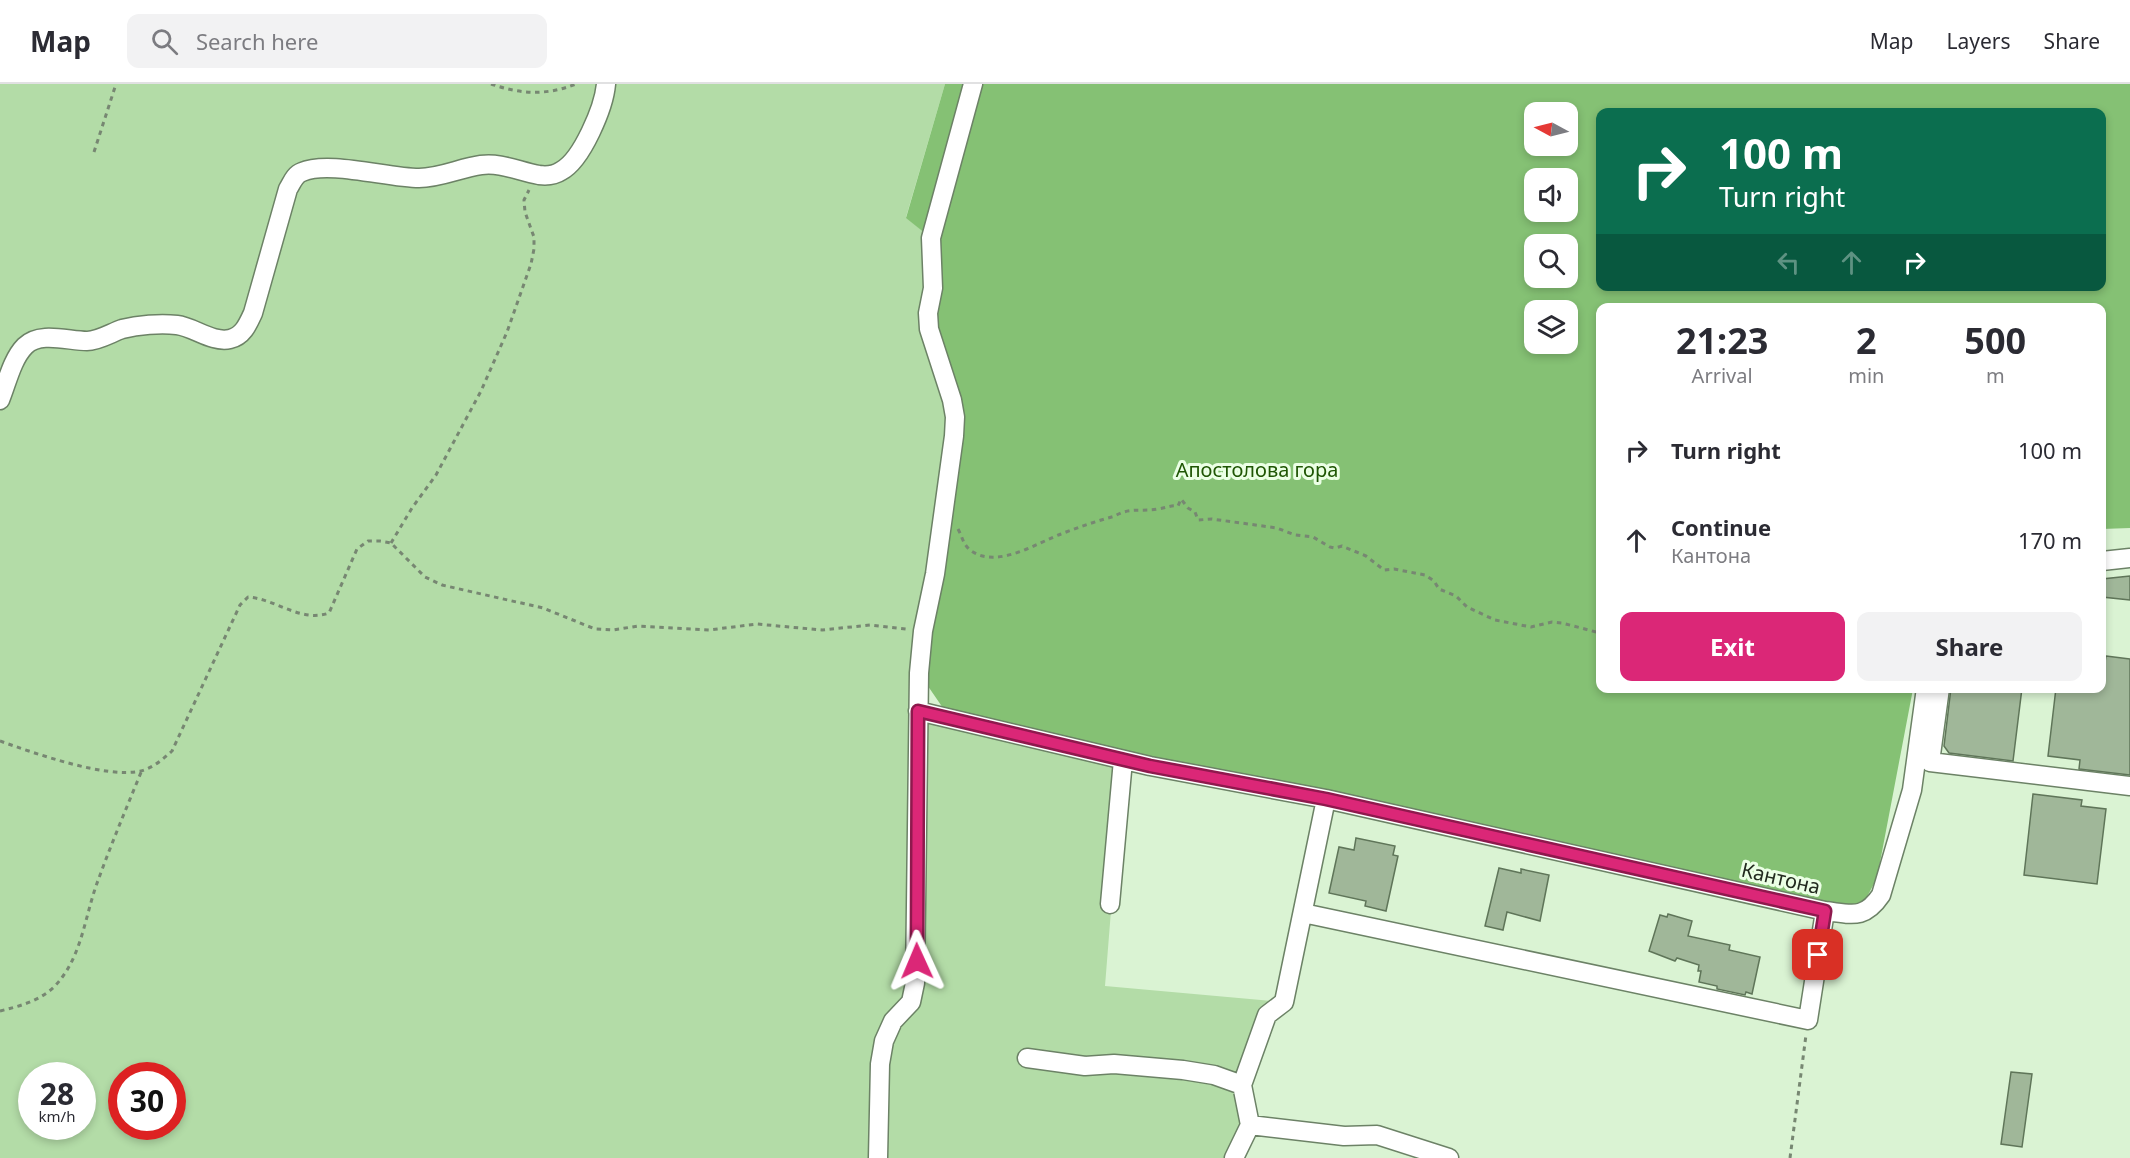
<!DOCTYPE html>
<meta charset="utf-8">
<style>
body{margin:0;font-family:"Noto Sans",sans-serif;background:#f2f2f3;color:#2b2b33;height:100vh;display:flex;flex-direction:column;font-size:22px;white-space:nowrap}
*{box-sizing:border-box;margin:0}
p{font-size:20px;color:#7c7c81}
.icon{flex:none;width:33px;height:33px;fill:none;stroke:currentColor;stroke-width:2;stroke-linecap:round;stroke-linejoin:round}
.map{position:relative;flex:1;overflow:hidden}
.sheet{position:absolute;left:1596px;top:219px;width:510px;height:390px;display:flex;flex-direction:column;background:#fff;border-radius:12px;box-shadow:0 3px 9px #0003}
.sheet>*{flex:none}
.guide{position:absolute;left:1596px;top:24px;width:510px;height:183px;border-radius:12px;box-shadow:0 3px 9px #0003;background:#0b6e4f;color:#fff;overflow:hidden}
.needle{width:39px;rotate:277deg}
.controls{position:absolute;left:1524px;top:18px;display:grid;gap:12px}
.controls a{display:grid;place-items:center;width:54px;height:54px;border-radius:12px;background:#fff;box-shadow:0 3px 9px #0003;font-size:30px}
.speed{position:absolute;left:18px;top:978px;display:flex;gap:12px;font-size:30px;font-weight:700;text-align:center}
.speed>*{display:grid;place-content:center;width:78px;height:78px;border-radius:50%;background:#fff;box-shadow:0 3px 9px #0003;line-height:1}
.speed small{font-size:15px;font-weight:400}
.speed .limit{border:9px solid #d22;background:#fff;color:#111}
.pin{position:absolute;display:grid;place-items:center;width:51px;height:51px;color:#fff;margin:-26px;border-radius:12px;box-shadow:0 3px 9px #0006}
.me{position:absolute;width:66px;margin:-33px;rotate:359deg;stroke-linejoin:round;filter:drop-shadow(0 0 4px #0008)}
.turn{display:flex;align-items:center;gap:21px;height:126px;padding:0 24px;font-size:27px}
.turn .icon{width:78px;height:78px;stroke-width:2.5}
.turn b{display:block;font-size:42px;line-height:51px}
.lanes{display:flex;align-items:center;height:57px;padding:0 24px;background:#0003;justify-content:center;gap:30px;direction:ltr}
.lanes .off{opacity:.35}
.eta{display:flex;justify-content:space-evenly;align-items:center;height:102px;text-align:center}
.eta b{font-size:36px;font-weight:700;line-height:42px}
.primary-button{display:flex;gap:12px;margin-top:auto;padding:12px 24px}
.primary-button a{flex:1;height:69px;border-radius:12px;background:#db2777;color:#fff;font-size:24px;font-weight:700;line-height:69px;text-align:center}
.primary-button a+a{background:#f2f2f3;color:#2b2b33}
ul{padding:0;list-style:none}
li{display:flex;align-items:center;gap:18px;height:90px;padding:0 24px}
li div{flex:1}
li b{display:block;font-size:22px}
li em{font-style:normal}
header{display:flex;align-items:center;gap:36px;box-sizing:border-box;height:84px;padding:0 30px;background:#fff;border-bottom:2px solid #e1e1e2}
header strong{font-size:28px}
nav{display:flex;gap:33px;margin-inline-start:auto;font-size:21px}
.search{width:420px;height:54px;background:#f2f2f3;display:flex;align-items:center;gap:15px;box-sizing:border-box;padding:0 21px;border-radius:12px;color:#7c7c81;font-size:22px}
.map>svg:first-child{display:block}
</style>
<header>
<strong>Map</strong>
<div class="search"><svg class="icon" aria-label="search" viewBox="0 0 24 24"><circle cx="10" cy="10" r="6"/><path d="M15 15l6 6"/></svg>Search here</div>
<nav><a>Map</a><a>Layers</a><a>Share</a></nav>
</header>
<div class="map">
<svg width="2130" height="1074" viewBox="0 0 2130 1074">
<rect width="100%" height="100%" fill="#daf3d3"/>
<path fill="#b3dca7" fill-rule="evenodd" d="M0,0H945L906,133L931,154L952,316L918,627L1123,676L1105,902L1284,918L1242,1001L1250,1041L1236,1074H0ZM32,992H82V1042H32ZM122,992H172V1042H122Z"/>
<path fill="#85c174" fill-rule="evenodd" d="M945,0H2130V444L2102,445V224H1600V604L1913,605L1877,794L1860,826H1832L945,627L919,589L954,352L935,268L931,154L906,134ZM1534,28H1568V62H1534ZM1600,28H2102V202H1600ZM1534,94H1568V128H1534ZM1534,160H1568V194H1534ZM1534,226H1568V260H1534Z"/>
<path fill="#a0b799" stroke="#5f7559" stroke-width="1.5" d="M2130,492V516L2102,513V495Z
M2106,572L2130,575V691L2079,685L2080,676L2048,672L2056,604H2102V583L2104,584Z
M1951,604H2022L2013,677L1949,669L1944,662Z
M2033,710L2082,716L2081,722L2106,725L2097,800L2024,791Z
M1356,754L1395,762L1393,771L1398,772L1386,827L1365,822L1366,817L1329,809L1339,763L1354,766Z
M1499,784L1521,789V785L1549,791L1540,837L1507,828L1503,846L1485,842Z
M1668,830L1692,837L1688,852L1730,861L1729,866L1760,873L1752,910L1746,908L1745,911L1717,905V902L1699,898L1701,887H1698L1699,881L1677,874L1675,877L1649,867L1660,831L1667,833Z
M2011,988L2032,990L2022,1063L2001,1060Z"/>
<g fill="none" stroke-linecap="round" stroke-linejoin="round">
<g stroke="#6c8266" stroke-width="21">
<path id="minor" d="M0,316C7,299 12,275 25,262C40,247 68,257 87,257C98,257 111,249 122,245C138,241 160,239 177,241C194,243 212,259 230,255C243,252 248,240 253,229L288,105C292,99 294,91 302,88C328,76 388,94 419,94C440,94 460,84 481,81C501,78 520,88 539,91C547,92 555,91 561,87C582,76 604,23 606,0
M2102,477L2130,474
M1940,604L1930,678L2130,702
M918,627L1150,682L1326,715L1825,827C1852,830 1864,836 1881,811L1912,706L1926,604
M1110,820L1123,676
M1303,829L1808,936L1825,827
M1027,974L1085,982L1114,980L1183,986L1214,991L1242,1001L1250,1041L1234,1074
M1242,1001L1267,931L1284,918L1326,715
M1250,1041L1344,1052L1377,1051L1449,1074
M878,1074L880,980L884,957L893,937L911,918L915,899L919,589L923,547L935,490L954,352L955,333L952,316L929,245L928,229L933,204L931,154L973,0"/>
</g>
<path stroke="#778772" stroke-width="3" stroke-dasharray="4.5 4.5" stroke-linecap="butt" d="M491,0C520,10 546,12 576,0
M94,68L116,0
M958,445C963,454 963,462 973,468C999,484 1037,459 1061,450C1079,443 1097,437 1115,432C1129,423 1143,428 1158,425C1166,424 1170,421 1178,422L1181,415L1188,424L1195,428L1198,436L1212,435L1277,444L1295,451L1313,453L1330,463L1335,464L1342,462L1366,472L1384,486L1394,485L1425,491L1434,497L1439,505L1456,512L1467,523L1495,536L1531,543L1552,538L1562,539L1600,549
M391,459L412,424L436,391L481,307L507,248L531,180L534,165V153L525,128L524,116L529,106
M0,657C34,669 106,695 141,687C153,684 163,675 172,667L240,521L248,513C276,515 301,539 329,529L357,465L368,457H380L391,459L425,493L442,501L543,524L595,545L613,546L638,542L709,546L757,540L822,546L870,541L906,545
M0,927C20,922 39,917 54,903C81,875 84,837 96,802C110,763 126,725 142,686
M1790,1074L1806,951"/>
<use href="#minor" stroke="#fff" stroke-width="18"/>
</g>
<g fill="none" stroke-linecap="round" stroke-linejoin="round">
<g stroke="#8e194d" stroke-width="15">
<path id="route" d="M917,877L918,627L1150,682L1326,715L1825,827L1818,871"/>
</g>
<use href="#route" stroke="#db2777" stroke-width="10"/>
</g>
<g text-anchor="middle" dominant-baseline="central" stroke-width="6" stroke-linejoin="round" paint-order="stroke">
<g font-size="20" fill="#1f5604" stroke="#ebffe5">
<text x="1257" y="385">Апостолова гора</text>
</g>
<g font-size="20" fill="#222b1f" stroke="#ebffe5">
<text transform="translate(1781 794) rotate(13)">Кантона</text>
</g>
</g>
</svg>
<div class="controls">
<a><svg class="needle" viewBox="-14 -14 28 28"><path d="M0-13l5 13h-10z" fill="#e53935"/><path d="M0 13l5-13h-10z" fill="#7c7c81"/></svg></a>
<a><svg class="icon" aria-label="sound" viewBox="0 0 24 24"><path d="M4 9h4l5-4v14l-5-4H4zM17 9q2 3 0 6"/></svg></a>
<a><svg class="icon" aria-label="search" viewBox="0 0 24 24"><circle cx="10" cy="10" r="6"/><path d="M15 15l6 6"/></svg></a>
<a><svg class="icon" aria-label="layers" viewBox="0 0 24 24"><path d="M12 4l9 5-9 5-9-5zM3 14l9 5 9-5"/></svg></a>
</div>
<div class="speed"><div>28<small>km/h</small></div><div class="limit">30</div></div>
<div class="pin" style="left:1818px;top:871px;background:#d93025"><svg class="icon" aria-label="arrive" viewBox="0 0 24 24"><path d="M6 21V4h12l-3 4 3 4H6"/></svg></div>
<svg class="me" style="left:917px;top:877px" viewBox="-20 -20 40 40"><path d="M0-17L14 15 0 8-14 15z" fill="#db2777" stroke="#fff" stroke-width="4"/></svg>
<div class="guide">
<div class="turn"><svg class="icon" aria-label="right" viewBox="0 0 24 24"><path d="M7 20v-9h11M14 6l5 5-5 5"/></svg><div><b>100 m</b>Turn right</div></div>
<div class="lanes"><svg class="icon off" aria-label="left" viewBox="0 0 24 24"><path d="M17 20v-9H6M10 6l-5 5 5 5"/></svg><svg class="icon off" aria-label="ahead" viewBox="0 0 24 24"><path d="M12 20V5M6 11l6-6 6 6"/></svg><svg class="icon" aria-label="right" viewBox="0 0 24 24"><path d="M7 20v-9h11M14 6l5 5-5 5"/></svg></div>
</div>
<section class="sheet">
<div class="eta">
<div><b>21:23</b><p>Arrival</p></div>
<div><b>2</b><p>min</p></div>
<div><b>500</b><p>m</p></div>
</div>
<ul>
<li><svg class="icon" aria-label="right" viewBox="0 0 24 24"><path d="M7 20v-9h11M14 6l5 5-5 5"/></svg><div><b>Turn right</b></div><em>100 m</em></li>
<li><svg class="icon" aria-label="ahead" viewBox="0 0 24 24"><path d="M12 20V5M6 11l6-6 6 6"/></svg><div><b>Continue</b><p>Кантона</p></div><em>170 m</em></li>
</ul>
<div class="primary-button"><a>Exit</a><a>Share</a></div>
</section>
</div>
